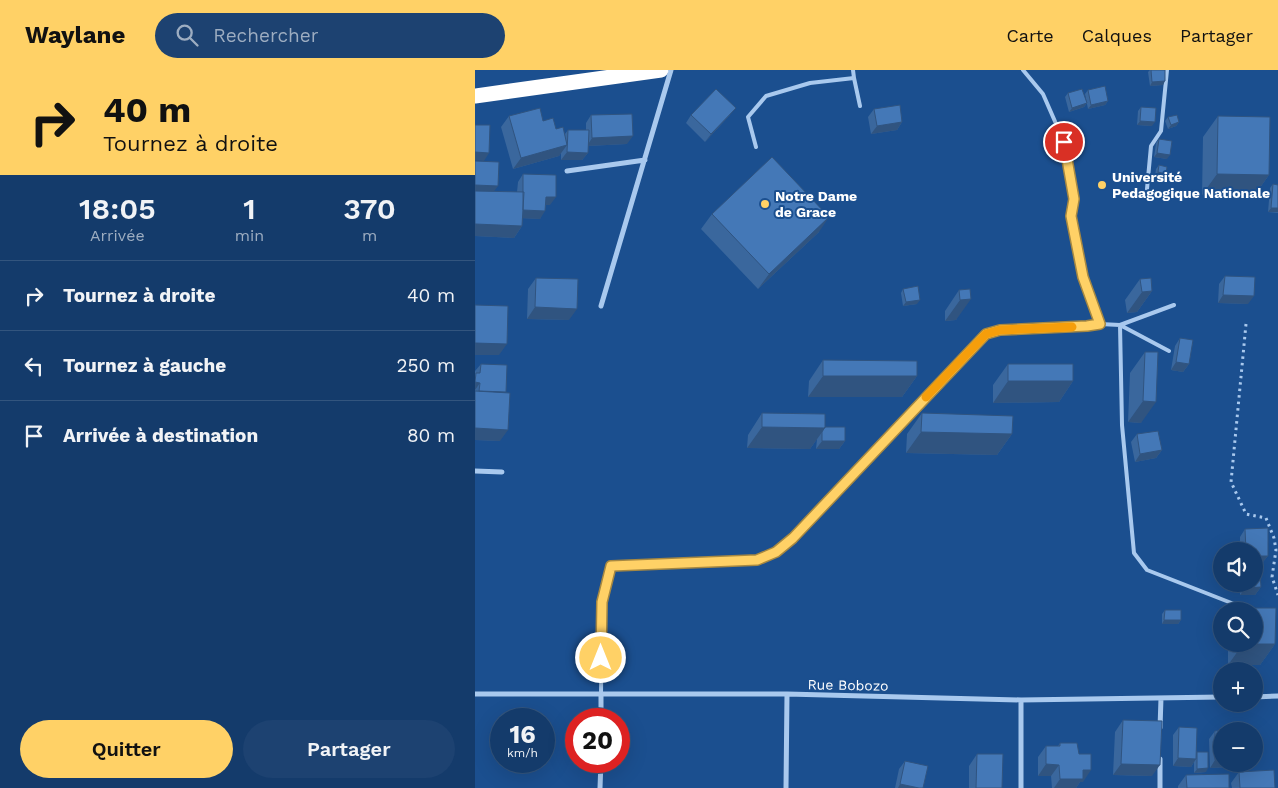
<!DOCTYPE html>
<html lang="fr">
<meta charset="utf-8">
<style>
body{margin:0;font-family:"Work Sans",sans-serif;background:#1d4271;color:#f1f3f6;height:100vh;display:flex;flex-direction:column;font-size:19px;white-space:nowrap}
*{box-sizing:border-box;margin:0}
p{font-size:16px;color:#9dadc1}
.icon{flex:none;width:28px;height:28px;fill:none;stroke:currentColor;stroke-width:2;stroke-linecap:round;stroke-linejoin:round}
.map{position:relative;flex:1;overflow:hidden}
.drawer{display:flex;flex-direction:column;background:#143b6b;width:475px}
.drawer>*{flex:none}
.guide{background:#ffd166;color:#111;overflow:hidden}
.tools{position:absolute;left:738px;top:472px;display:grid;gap:10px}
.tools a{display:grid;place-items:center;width:50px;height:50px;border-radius:50%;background:#143b6b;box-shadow:0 5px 20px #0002,0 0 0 1px #33557e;font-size:25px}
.speed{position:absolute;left:15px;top:638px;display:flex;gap:10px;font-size:25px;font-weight:700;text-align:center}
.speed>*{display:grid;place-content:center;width:65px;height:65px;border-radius:50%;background:#143b6b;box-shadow:0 5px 20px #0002,0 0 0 1px #33557e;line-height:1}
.speed small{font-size:12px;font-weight:400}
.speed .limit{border:8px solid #d22;background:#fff;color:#111}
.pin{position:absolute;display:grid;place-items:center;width:42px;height:42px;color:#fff;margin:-21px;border:2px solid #fff;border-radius:50%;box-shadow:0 1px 5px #0007}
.me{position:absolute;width:55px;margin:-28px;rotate:0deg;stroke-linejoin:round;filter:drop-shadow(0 0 4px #0008)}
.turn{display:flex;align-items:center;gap:18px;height:105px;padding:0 20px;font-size:22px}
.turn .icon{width:65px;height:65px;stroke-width:2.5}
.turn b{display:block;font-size:35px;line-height:42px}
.eta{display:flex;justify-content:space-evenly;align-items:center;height:85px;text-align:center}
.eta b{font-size:30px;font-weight:600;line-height:35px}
.primary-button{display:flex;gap:10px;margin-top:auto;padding:10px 20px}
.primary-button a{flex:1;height:58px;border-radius:30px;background:#ffd166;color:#111;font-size:20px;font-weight:600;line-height:58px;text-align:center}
.primary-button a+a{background:#1d4271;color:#f1f3f6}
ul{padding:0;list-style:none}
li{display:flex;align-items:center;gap:15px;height:70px;padding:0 20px;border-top:1px solid #33557e}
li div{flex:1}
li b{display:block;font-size:19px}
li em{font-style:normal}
header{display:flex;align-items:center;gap:30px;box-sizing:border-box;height:70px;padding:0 25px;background:#ffd166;color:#111}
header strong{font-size:24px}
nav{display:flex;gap:28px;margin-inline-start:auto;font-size:18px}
.search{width:350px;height:45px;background:#1d4271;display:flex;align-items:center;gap:12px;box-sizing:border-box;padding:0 18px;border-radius:28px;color:#9dadc1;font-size:19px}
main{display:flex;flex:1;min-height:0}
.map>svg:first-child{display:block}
</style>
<header>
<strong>Waylane</strong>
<div class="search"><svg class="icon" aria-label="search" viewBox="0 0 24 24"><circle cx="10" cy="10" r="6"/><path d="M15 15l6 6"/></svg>Rechercher</div>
<nav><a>Carte</a><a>Calques</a><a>Partager</a></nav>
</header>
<main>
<section class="drawer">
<div class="guide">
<div class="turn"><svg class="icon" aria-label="right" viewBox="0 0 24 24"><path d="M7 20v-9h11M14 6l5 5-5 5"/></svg><div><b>40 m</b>Tournez à droite</div></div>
</div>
<div class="eta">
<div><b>18:05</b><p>Arrivée</p></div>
<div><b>1</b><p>min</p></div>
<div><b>370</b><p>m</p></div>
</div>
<ul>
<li><svg class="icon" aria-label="right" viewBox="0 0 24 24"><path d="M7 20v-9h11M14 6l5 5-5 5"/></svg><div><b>Tournez à droite</b></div><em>40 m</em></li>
<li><svg class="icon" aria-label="left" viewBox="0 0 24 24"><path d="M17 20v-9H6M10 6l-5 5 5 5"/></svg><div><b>Tournez à gauche</b></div><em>250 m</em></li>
<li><svg class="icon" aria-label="arrive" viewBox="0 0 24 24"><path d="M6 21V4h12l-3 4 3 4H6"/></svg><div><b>Arrivée à destination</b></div><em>80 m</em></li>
</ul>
<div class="primary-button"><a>Quitter</a><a>Partager</a></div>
</section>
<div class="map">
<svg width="803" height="718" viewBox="0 0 803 718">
<rect width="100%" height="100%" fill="#1b4f8f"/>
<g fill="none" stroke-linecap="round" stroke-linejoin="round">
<path stroke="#a9c9ee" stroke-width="3" stroke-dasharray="2.5 4" stroke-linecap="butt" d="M771,254L756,412L771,444L791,448L799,468L801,480L797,507L803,525"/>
<path stroke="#a9c9ee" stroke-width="4" d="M548,0L568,24L589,72L599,129L596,146L608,207L625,254
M379,8L385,36
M281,77L273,47L291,26L335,13L379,8L378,0
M672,119L676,76L686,61L692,0
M694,281L645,255L699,235
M126,625L127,532L136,496L282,490L301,482L317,468L511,263L525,260L612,256L625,254L645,255L647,355L659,483L672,500L777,541"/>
<path stroke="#a9c9ee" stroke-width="5" d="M92,101L170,90
M126,236L196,0
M0,401L27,402
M0,624H312L546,630L746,627
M779,627L803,626
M126,649V625
M685,658L686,628
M125,718L126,691
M311,718L312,624
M546,718V630
M685,718V689"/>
<path stroke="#fff" stroke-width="15" d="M0,26L186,0"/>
</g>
<path fill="#3a679d" d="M675,0H690L688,15L675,16L673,2Z
M613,20L633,31L630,35L613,39L610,24Z
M593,23L612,33L609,37L594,42L590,27Z
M666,37L677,56L662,55L663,41Z
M399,39L427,52L422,60L396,64L393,47Z
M116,45L152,74L113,76V83L107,90H86V83L84,86L38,99L26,57L34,46L68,51L90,64L93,60H111V53Z
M216,45H255L230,72L211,53Z
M743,46L794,105L779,126L727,125L728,67Z
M693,47L704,52L701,56L693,59L690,51Z
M684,69L692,89L679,87L681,73Z
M0,91L19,121L42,122L43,112L48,104L75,135H71L65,149L47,148V156L39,168L0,166Z
M684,95L688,108L680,106L681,99Z
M798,114L803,143L793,142L795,118Z
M237,144L344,162L283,219L226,159Z
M750,206L773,234L743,233L744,214Z
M61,208L94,250L52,249L53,219Z
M665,209L677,221L662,242L652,243L650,230Z
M428,219L442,234L428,236L426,223Z
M495,219L481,250L470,251V241L484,220Z
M705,268L714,294L708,302L696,300L700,276Z
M670,282H683L666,353L653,352L655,303Z
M348,290L442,306L427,327H333L334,311Z
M6,294L25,371L0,370V301Z
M533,294L598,311L584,332L518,333V315Z
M287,343L350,357L370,371L364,379H341L342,369L335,379L272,378L273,365Z
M447,343L537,364L522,385L431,383L432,364Z
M662,364L687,380L681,388L660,392L656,372Z
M770,459L793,486L787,493L784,494L786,517L780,525H765V514H779V481H765V467Z
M768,538H801L800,574L785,595H753V574H779V541H766Z
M690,540L706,550L703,554H687V544Z
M648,650L677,706L638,705L640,662Z
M704,657L722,682L731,702L719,703V692L716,697L698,696V665Z
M740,661L746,694H759L757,697L735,698L734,669Z
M585,673L608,712H605L601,718H577L576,706H563V687L571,676H583Z
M502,684L527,718H494V696Z
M430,691L448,718H420L424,699Z
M764,702L800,718H757L756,713Z
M711,705L754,718H703V716Z"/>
<path fill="#305480" d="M690,11L688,15L675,16L677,12Z
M633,31L630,35L613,39L616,35Z
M612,33L609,37L594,42L597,38Z
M261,38L255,45L230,72L236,64Z
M665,51L680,52L677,56L662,55Z
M427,52L422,60L396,64L402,56Z
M704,52L701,56L693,59L696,55Z
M158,66L152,74L112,76L117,68Z
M92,75L84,86L38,99L46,88Z
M0,82L14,83L9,91L0,90Z
M92,82L113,83L107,90H86Z
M682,83L695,85L692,89L679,87Z
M683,102L691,104L688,108L680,106Z
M742,104L794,105L779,126L727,125Z
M0,115L23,116L17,124L0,123Z
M71,127H81L75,135H65Z
M796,138H803V142H793Z
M47,140L70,141L65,149L41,148Z
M354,147L344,162L283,219L294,204Z
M0,154L47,156L39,168L0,166Z
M677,221L662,242L652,243L667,222Z
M748,225L779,226L773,234L743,233Z
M496,229L481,250L470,251L485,230Z
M445,230L442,234L428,236L431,232Z
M60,237L102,239L94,250L52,249Z
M0,273L32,274L24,285H0Z
M701,292L714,294L708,302L696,300Z
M348,306H442L427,327H333Z
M533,311H598L584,332L518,333Z
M0,312L5,313L0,320Z
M668,331L681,332L666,353L653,352Z
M287,357L350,358L335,379L272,378Z
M0,358L33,360L25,371L0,370Z
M446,362L537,364L522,385L431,383Z
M347,371H370L364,379H341Z
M687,380L681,388L660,392L665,384Z
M779,486H793L787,493L779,494Z
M786,517L780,525H765L771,518Z
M689,550H706L703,554H687Z
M768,574H800L785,595H753Z
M703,688L721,689L716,697L698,696Z
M740,690H746V694H759L757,697L735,698Z
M571,694L584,695L576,706H563Z
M646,694L685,695L677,706L638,705Z
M733,698L731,702L719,703L722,699Z
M608,700H616L608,712H605L601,718H579L585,709Z
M425,714L444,718H423Z"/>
<path fill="#4478b7" stroke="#305480" d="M676,0H690V11L677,12Z
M630,16L633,31L616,35L613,20Z
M241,19L261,38L236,64L216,45Z
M607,19L612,33L597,38L593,23Z
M425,35L427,52L402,56L399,39Z
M666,37L681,38L680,52L665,51Z
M65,38L68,51L78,48L81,59L88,57L92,75L46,88L34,46Z
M157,44L158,66L117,68L116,45Z
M702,45L704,52L696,55L693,47Z
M743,46L795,47L794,105L742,104Z
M0,55H15L14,83L0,82Z
M93,60H114L113,83L92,82Z
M684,69L697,71L695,85L682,83Z
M297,87L354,147L294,204L237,144Z
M0,91L24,92L23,116L0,115Z
M684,95L692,97L691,104L683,102Z
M48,104L81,105V127H71L70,141L48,140Z
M798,114L803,115V138H796Z
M0,121L49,122L47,156L0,154Z
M750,206L780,207L779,226L748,225Z
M61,208L103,209L102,239L60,237Z
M676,208L677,221L667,222L665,209Z
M443,216L445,230L431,232L428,219Z
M495,219L496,229L485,230L484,220Z
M0,235L33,236L32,274L0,273Z
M705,268L718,270L714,294L701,292Z
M670,282H683L681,332L668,331Z
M348,290L442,291V306H348Z
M6,294L32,295L31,322L4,321L5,313L0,312L1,303H5Z
M533,294H598V311H533Z
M0,321L35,323L33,360L0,358Z
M287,343L350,344V358L287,357Z
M447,343L538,346L537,364L446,362Z
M350,357H370V371H347V362Z
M683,361L687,380L665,384L662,364Z
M793,458V486H779V481H771L770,459Z
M779,492H784L786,517L771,518L770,514H779Z
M768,538H801L800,574H768H779V541H768Z
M690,540H706V550H689Z
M648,650L687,651L685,695L646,694Z
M704,657L722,658L721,689L703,688Z
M762,660V661H746V690H740V661Z
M585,673H602L604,684H616V700H608V709H585L584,695L571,694V676H585Z
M722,682H733V698L722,699Z
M502,684H528L527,718H501Z
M430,691L453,696L448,718H444L425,714Z
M799,700L800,718H765L764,702Z
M754,704V718H712L711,705Z"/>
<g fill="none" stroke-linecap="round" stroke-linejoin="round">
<g stroke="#a68842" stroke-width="12">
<path id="route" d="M126,588L127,532L136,496L282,490L301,482L318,468L511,264L525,260L612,256L625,254L608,207L596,146L599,129L589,72"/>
</g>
<use href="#route" stroke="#ffd166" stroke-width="9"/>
<path stroke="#f59e0b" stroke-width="9" d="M451,327L511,264L525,260L597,257"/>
</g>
<g fill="#ffd166" stroke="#1b4f8f" stroke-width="2">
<circle cx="627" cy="115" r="5"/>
<circle cx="290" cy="134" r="5"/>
</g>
<g text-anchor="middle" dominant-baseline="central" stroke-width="4" stroke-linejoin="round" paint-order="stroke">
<g font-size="14" font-weight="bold" fill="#fff" stroke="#1b4f8f" text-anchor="start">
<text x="637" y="107">Université<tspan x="637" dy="16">Pedagogique Nationale</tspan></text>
<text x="300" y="126">Notre Dame<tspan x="300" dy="16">de Grace</tspan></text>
</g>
<g font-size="14" fill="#fff" stroke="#1b4f8f">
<text transform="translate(373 615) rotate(1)">Rue Bobozo</text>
</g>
</g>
</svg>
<div class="tools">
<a><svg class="icon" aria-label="sound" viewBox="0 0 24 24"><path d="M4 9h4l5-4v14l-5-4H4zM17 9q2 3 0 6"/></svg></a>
<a><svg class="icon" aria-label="search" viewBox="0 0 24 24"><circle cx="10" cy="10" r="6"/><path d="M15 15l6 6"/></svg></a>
<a>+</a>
<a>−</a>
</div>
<div class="speed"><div>16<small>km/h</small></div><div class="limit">20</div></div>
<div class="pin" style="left:589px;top:72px;background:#d93025"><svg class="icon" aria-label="arrive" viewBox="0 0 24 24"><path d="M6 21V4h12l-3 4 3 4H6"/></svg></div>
<svg class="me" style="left:126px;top:588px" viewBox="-20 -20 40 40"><circle r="17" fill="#ffd166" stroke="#fff" stroke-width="3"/><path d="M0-11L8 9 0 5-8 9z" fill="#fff"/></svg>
</div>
</main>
